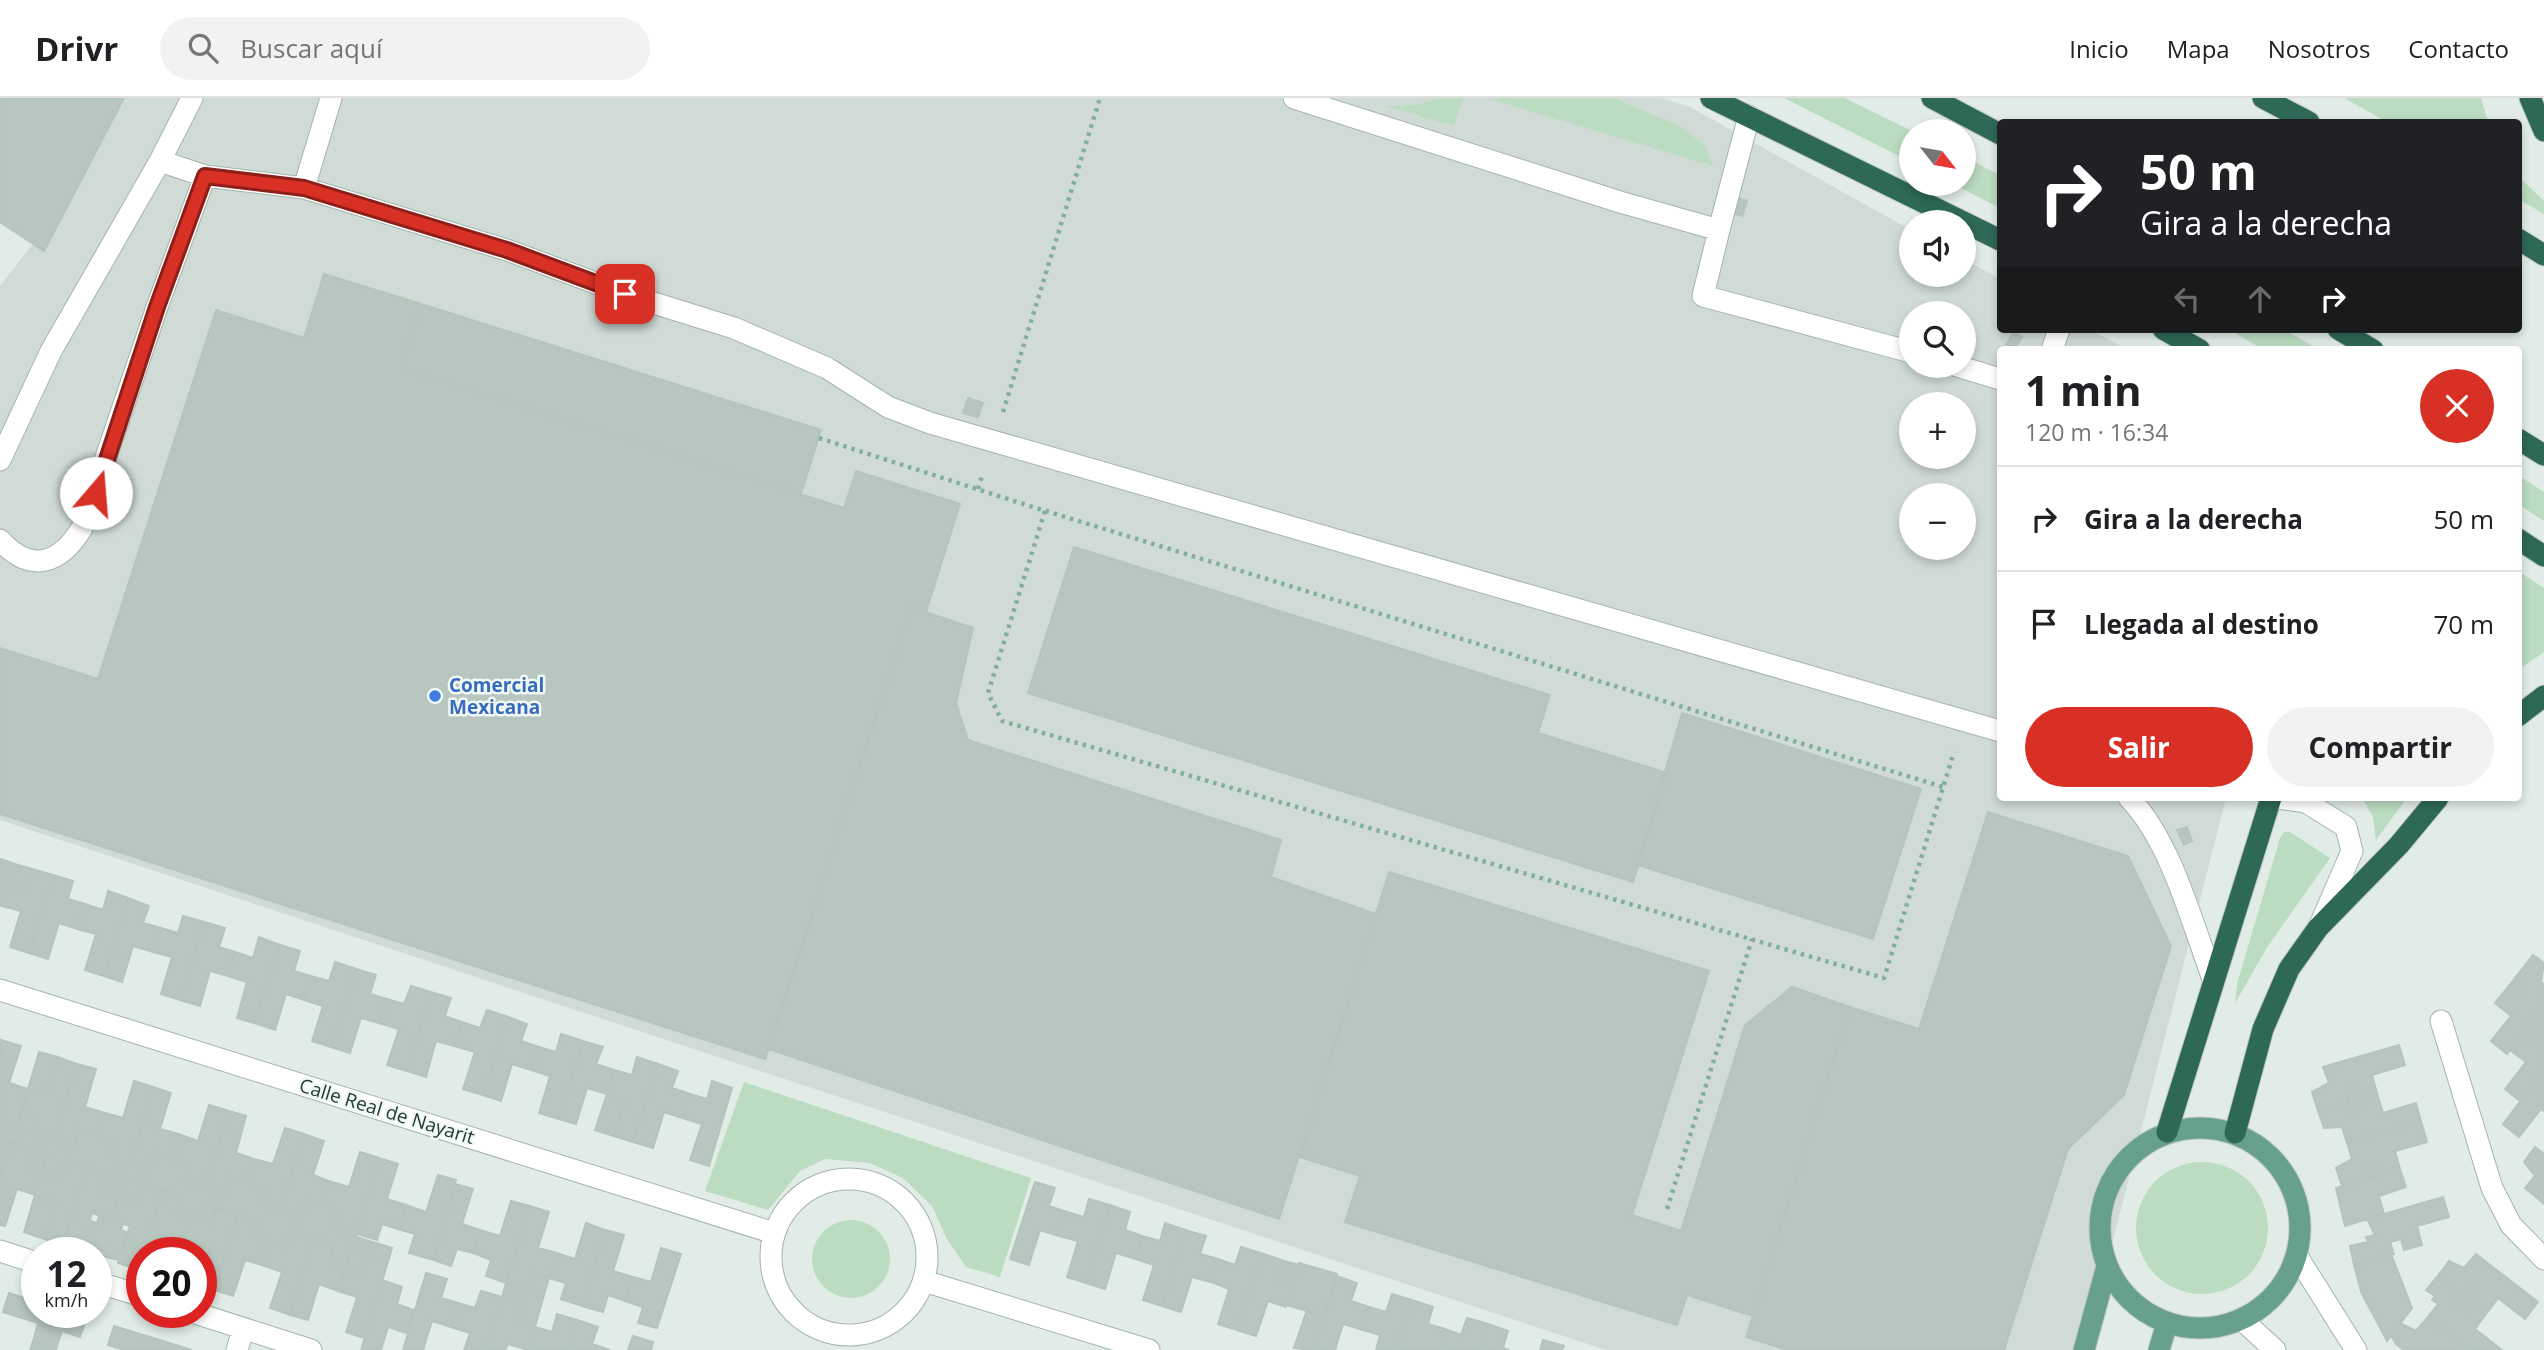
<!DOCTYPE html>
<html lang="es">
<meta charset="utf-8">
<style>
body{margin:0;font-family:"Open Sans",sans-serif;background:#f2f2f2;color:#202124;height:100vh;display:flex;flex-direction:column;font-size:26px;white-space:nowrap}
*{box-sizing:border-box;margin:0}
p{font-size:23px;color:#757577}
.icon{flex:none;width:38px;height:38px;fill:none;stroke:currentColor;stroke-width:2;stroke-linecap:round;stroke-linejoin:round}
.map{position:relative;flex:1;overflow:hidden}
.panel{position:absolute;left:1997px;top:248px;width:525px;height:455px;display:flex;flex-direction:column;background:#fff;border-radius:7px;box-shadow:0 4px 10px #0003}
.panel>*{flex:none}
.guide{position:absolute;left:1997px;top:21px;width:525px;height:214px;border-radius:7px;box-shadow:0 4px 10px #0003;background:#202124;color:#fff;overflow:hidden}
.needle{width:46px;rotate:121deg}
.buttons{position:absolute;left:1899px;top:21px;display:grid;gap:14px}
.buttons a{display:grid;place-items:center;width:77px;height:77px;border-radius:50%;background:#fff;box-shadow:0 4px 10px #0003;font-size:35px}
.speed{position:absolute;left:21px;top:1139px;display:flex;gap:14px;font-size:35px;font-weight:700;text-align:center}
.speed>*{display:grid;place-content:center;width:91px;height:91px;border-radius:50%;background:#fff;box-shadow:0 4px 10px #0003;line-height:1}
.speed small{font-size:18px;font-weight:400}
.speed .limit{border:10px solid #d22;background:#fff;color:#111}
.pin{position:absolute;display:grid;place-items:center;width:60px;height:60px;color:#fff;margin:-30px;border-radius:14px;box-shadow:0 4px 10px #0006}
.me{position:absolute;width:77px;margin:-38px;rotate:18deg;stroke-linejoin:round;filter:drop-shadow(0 0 5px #0008)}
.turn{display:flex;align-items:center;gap:24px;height:147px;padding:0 28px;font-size:32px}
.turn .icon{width:91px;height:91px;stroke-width:2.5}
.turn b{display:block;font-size:49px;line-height:60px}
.lanes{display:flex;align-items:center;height:66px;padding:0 28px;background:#0003;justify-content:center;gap:35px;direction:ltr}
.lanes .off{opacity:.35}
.round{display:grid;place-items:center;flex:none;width:74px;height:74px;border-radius:37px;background:#f2f2f2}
.head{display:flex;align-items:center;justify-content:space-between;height:119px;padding:0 28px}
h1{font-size:42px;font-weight:700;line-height:52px}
.action{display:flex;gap:14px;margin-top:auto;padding:14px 28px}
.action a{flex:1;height:80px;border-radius:42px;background:#d93025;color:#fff;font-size:28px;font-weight:700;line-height:80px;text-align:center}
.action a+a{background:#f2f2f2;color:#202124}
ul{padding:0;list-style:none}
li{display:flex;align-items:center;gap:21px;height:105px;padding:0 28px;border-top:2px solid #e0e0e0}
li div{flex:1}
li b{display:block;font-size:26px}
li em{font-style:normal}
header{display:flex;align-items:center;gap:42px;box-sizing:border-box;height:98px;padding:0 35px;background:#fff;border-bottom:2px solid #e0e0e0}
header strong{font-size:33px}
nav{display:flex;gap:38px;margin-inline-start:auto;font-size:24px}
.search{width:490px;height:63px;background:#f2f2f2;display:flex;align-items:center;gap:18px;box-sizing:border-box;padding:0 24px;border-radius:38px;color:#757577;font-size:26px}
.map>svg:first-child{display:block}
</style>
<header>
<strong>Drivr</strong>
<div class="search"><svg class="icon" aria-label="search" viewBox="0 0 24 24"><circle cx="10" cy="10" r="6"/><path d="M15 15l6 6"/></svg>Buscar aquí</div>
<nav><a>Inicio</a><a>Mapa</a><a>Nosotros</a><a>Contacto</a></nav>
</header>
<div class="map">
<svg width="2544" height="1252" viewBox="0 0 2544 1252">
<rect width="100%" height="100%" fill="#e1ece6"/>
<path fill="#d0dbd5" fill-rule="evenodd" d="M125,0H1661L1690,9L1911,132V177H1964V161L2000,181V231H2090L2128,252H2000V700H2226L2085,1252H1606L0,722V188L80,85ZM1911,215H1964V268H1911ZM1911,306H1964V359H1911ZM1911,397H1964V450H1911Z"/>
<path fill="#bbdcc1" d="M1443,0H1463L1454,28L1386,8L1414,7Z
M1487,0H1613L1680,28L1705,48L1713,68Z
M1784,0H1845L1912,33L1911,64Z
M2344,0H2481L2488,24H2387Z
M1964,59L2000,77V110L1953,86H1964Z
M2518,78L2544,103V116L2518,101Z
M2228,231H2283L2320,252H2264Z
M2518,377L2544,394V423L2518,406Z
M2518,473L2544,490V554L2518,572Z
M2362,700H2407L2376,742L2373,719Z
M2284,734H2290L2330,760L2268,848L2235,905L2237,886L2280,740Z
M744,984L1031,1080L1000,1179L966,1169L947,1141L932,1108L903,1080L870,1065L825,1061L800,1073L768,1112L705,1093Z
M2136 1130a66 66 0 1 1 132 0a66 66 0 1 1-132 0Z
M812 1161a39 39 0 1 1 78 0a39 39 0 1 1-78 0Z"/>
<path fill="#b7c6bf" stroke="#b4c5bd" stroke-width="2" d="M0,0H124L44,153L0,124Z
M1738,100L1747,103L1742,118L1733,115Z
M324,176L421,206L401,270L844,410L856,373L960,406L926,514L911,509L765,961L0,716V550L98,581L216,212L304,240Z
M421,206L821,332L801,396L401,270Z
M2014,234L2022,239L2014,251L2006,247Z
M968,300L983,305L978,319L963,315Z
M1074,449L1550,597L1538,635L1667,675L1633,784L1028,595Z
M911,509L973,530L956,605L968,642L1281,742L1271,779L1376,816L1279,1121L769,951Z
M1682,615L1921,691L1873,841L1638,767Z
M1988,714L2128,758L2171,848L2124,997L2068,1051L2004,1252H1788L1746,1239L1850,909L1919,931Z
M2187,729L2192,743L2184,747L2177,732Z
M0,761L15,766L9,784L0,781Z
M15,766L32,771L26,790L9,784Z
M32,771L53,777L29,855L10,849L21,813L2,808L9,784L26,790Z
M1389,774L1709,873L1632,1117L1681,1133L1745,927L1792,889L1850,909L1753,1218L1687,1197L1677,1227L1345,1124L1360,1078L1300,1059Z
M53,777L73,783L68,801L85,806L77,831L59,825L48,861L29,855Z
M0,781L9,784L2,808L0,807Z
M108,793L128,800L104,878L85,872L96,836L77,831L85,806L103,812Z
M128,800L149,808L143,825L161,830L153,854L133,848L122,884L104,878Z
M183,818L204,824L180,902L161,896L172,859L153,854L161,830L178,835Z
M204,824L225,830L219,849L235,854L228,878L210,873L200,908L180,902Z
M259,839L280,847L254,925L237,920L247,884L228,878L235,854L253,860Z
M280,847L300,853L294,873L311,878L304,902L286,896L275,932L254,925Z
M2533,857L2544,865L2541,884L2544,886V907L2507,956L2491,943L2511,918L2495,905L2507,890L2518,898L2526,888L2515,880Z
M335,864L356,871L331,949L312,943L323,908L304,902L311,878L329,883Z
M356,871L376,877L370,896L387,901L379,925L361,920L350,955L331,949Z
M2515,880L2526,888L2518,898L2507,890Z
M411,888L431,894L407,973L387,967L399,931L379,925L387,901L404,906Z
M431,894L451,900L445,918L462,924L454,948L436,943L426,979L407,973Z
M2544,907V972L2520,1003L2505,991L2526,964L2510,952L2521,938L2531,945L2538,935L2528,927Z
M487,912L508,919L483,997L463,991L475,954L454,948L462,924L480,930Z
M508,919L527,926L521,943L539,949L531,972L512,966L501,1003L483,997Z
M2528,927L2538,935L2531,945L2521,938Z
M561,936L583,943L559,1021L539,1015L550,978L531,972L539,949L556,954Z
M1,942L21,948L9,985L28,991L16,1031L0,1026Z
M583,943L603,949L596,966L614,972L607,996L587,990L576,1026L559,1021Z
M2399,947L2405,967L2372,977L2377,995L2360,1000L2356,989L2346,992L2349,1004L2318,1013L2312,994L2329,985L2323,969Z
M39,954L58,959L47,996L28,991Z
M58,959L77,966L53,1043L32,1036L37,1018L22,1013L28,991L47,996Z
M637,959L658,966L633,1044L614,1038L625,1002L607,996L614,972L632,977Z
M77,966L96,971L85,1009L102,1014L96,1036L79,1031L74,1049L53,1043Z
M658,966L678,973L672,990L690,996L682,1020L664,1014L653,1050L633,1044Z
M2544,972V1013L2541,1011L2519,1039L2503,1026Z
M134,983L153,989L130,1066L107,1059L113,1042L96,1036L102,1014L123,1020Z
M712,983L732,990L709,1068L690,1062L702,1026L682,1020L690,996L707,1001Z
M153,989L171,995L160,1031L179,1036L171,1060L154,1055L149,1072L130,1066Z
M2356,989L2363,1012L2353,1015L2346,992Z
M2377,995L2383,1015L2416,1005L2421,1023L2347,1045L2342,1029L2324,1030L2318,1013L2349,1004L2353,1015L2363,1012L2360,1000Z
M607,996L625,1002L614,1038L595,1032Z
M209,1007L229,1013L205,1090L184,1083L189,1065L171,1060L179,1036L198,1043Z
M22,1013L37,1018L32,1036L16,1031Z
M229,1013L246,1018L236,1055L254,1061L247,1084L230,1079L225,1096L205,1090Z
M2421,1023L2427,1044L2395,1053L2400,1071L2382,1076L2379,1065L2368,1068L2371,1080L2342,1088L2336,1070L2352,1061L2347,1045Z
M0,1026L74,1049L79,1031L113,1042L107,1059L149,1072L154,1055L189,1065L184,1083L225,1096L230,1079L266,1090L260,1107L301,1120L306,1102L341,1113L334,1132L355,1138L346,1168L329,1163L334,1146L292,1132L286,1149L253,1139L258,1122L202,1107L197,1122L176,1115L182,1098L66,1062L61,1079L42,1073L47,1057L0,1041Z
M285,1030L304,1036L280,1113L260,1107L266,1090L247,1084L254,1061L273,1066Z
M304,1036L324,1043L313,1077L329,1083L322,1107L306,1102L301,1120L280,1113Z
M0,1041L11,1044L0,1082Z
M11,1044L32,1051L26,1067L42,1073L35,1097L17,1091L5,1128L0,1127V1082Z
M2535,1049L2544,1056V1106L2525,1090L2535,1078L2524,1064Z
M31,1052L47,1057L42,1073L26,1067Z
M360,1054L379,1060L356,1139L392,1150L388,1164L368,1158L362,1175L345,1170L355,1138L334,1132L341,1113L322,1107L329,1083L349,1089Z
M379,1060L398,1066L387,1101L406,1107L398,1131L382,1126L377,1142L357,1136Z
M66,1062L87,1068L63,1147L44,1141L56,1104L35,1097L42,1073L61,1079Z
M2379,1065L2382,1076L2371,1080L2368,1068Z
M87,1068L105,1074L100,1093L118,1098L111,1122L92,1115L81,1153L63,1147Z
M2400,1071L2406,1089L2379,1098L2384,1116L2345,1128L2336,1090Z
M105,1074L124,1080L118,1098L100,1093Z
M438,1077L456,1082L434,1162L409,1155L415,1136L398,1131L406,1107L426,1114Z
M124,1080L142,1086L137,1104L118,1098Z
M1035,1084L1055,1090L1049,1108L1067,1114L1059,1138L1040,1132L1029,1167L1010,1161Z
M142,1086L163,1093L138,1171L118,1165L130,1128L111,1122L118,1098L137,1104Z
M455,1086L473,1091L462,1126L480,1132L473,1155L457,1151L451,1168L434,1162Z
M163,1093L182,1098L176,1115L192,1120L185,1144L168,1139L163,1155H143Z
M35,1097L56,1104L44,1141L24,1134Z
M2443,1099L2449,1119L2417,1128L2422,1147L2404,1152L2401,1141L2390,1144L2394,1156L2354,1167L2350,1148L2368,1144L2366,1139L2375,1137L2367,1121Z
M1089,1101L1110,1107L1086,1185L1067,1179L1078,1143L1059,1138L1067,1114L1084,1119Z
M511,1103L530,1108L506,1185L486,1178L491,1162L473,1155L480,1132L500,1138Z
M202,1107L216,1111L212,1126L197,1122Z
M1110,1107L1130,1114L1125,1132L1142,1138L1136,1161L1116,1155L1105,1191L1086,1185Z
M530,1108L549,1114L538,1150L557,1155L549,1180L532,1174L526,1191L506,1185Z
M217,1109L238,1116L214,1195L201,1191V1164L205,1151L185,1144L192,1120L212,1126Z
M238,1116L258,1122L253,1139L269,1144L262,1167L245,1162L233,1198L215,1192Z
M99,1118L123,1125L121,1132L128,1135L119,1162L81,1153L91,1123L97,1125Z
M586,1125L605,1132L582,1208L561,1201L566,1185L549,1180L557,1155L575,1161Z
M1165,1125L1185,1132L1162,1208L1143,1202L1154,1167L1136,1161L1142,1138L1160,1143Z
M292,1132L313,1139L290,1217L270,1210L282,1174L262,1167L269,1144L286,1149Z
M605,1132L624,1137L613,1173L633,1179L625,1203L608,1197L603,1214L582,1208Z
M1185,1132L1206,1138L1200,1156L1218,1161L1211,1184L1192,1179L1181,1214L1162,1208Z
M313,1139L334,1146L329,1163L346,1168L338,1193L319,1186L308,1222L290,1217Z
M1241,1149L1261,1155L1237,1232L1218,1226L1229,1191L1211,1184L1218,1161L1235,1167Z
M661,1150L681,1156L657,1230L638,1225L643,1209L625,1203L633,1179L651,1184Z
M1261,1155L1281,1162L1276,1180L1293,1185L1286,1209L1268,1203L1256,1238L1237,1232Z
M2391,1156L2412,1210L2387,1243L2361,1194L2354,1167Z
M2476,1156L2538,1204L2525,1221L2498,1200L2486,1216L2471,1204L2478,1193L2470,1187L2462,1197L2438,1178L2449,1163L2464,1170Z
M368,1158L388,1164L364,1240L346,1234L357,1199L338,1193L345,1170L362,1175Z
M1281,1162L1299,1167L1293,1185L1276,1180Z
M1299,1165L1337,1176L1324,1218L1287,1207Z
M532,1174L549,1180L544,1197L526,1191Z
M426,1175L447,1181L441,1200L458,1205L451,1229L432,1223L423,1252H403Z
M1337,1178L1357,1185L1351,1203L1369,1209L1363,1232L1343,1226L1335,1252H1313Z
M2438,1178L2462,1197L2455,1207L2464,1213L2471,1204L2486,1216L2475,1231L2502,1252H2469L2427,1220L2438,1206L2432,1202L2435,1198L2426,1192Z
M382,1182L402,1189L397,1206L414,1212L406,1235L388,1229L381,1252H361Z
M506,1185L544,1197L535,1229L517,1223L522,1206L502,1199Z
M2470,1187L2478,1193L2464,1213L2455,1207Z
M481,1193L502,1199L485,1252H464L470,1235L451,1229L458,1205L475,1210Z
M9,1195L37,1204V1214H72L87,1219L80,1239L62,1233L56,1251L33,1243L38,1225L3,1214Z
M1392,1196L1412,1202L1396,1252H1376L1380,1237L1363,1232L1369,1209L1386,1214Z
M502,1199L522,1206L517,1223L535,1229L528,1252L508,1246L505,1252H485Z
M1412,1202L1433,1209L1428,1226L1445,1231L1440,1252H1396Z
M1307,1212L1324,1218L1313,1252L1294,1250Z
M557,1216L577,1222L568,1252H528L535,1229L552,1234Z
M1467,1220L1488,1226L1480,1252H1440L1445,1231L1461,1237Z
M2427,1220L2469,1252H2404L2396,1246L2391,1237L2400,1225L2416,1233Z
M577,1222L598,1229L592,1246L610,1252H568Z
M1488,1226L1508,1233L1503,1250L1509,1252H1480Z
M114,1228L192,1252H124L108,1247Z
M633,1238L653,1244L651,1252H628Z
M1543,1242L1564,1248L1562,1252H1540Z
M33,1243L56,1251V1252H30Z"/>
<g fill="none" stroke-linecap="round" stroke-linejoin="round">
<g stroke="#a4b4ad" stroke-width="23">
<path id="minor" d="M1294,0L1620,104L1719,132L1703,198L1911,254
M160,63L205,78L304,90L507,152L625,196L734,230L827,270L888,309L930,325L2000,633
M304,90L331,0
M1719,132L1749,18
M2052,252L2059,231
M1957,268L2000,281
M0,362L51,253L160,63L192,0
M0,442C31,476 60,466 82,430L157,209L205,78
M2129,700C2171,743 2192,825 2213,881
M2278,700L2306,704L2346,729L2352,753L2320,827
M0,892L774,1135
M2441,923L2492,1090L2511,1127L2544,1161
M771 1159a78 78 0 1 1 156 0a78 78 0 1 1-156 0Z
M0,1153L37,1165
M2297,1158L2356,1252
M924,1183L1149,1252
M96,1184L142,1198
M192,1214L311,1252
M2241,1221L2275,1252
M237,1252L243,1231"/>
</g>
<g stroke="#c1c8c6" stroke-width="23">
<path id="major" d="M2100 1130a100 100 0 1 1 200 0a100 100 0 1 1-200 0Z
M2084,1252L2107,1168
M2159,1252L2167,1225"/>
</g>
<g stroke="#c1c8c6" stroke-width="23">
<path id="highway" d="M1711,0L2000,142
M1932,0L2000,36
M2263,0L2309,24
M2530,0L2544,33
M2518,141L2544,157
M2163,231L2200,252
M2338,231L2373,252
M2518,341L2544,357
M2518,441L2544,458
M2518,618L2544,598
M2167,1034L2271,700
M2235,1035L2263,931L2289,871L2318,830L2399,747L2438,700"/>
</g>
<path stroke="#82af9d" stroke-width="4.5" stroke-dasharray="3.5 5" stroke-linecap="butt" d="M1003,314L1100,0
M819,340L1020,405L1943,689
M978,391L983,375
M1045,413L988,595L1002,623L1884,880L1954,654
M1667,1111L1752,841"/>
<use href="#minor" stroke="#fff" stroke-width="21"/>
<use href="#major" stroke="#67a08d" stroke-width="21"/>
<use href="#highway" stroke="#2e6857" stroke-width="21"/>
</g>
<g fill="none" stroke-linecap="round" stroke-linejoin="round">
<g stroke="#8d1f18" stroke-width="18">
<path id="route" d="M96,395L157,209L205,78L304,90L507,152L625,196"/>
</g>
<use href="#route" stroke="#d93025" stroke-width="12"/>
</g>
<circle fill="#3f7fe0" stroke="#f2f8f4" stroke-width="2.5" cx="435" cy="598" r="7"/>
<g text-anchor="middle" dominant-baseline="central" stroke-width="5" stroke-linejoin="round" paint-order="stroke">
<g font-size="19" font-weight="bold" fill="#366cbe" stroke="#f2f8f4" text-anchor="start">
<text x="449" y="587">Comercial<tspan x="449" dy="22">Mexicana</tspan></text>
</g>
<g font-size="19" fill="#223c33" stroke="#f2f8f4">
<text transform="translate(387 1013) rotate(17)">Calle Real de Nayarit</text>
</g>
</g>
</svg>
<div class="buttons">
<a><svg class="needle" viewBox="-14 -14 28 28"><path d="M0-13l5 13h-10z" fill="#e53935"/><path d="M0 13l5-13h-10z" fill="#757577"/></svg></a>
<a><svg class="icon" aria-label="sound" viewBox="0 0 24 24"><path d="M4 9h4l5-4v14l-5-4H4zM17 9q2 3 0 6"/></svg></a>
<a><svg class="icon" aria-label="search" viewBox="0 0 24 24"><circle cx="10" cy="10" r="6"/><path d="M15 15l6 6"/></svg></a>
<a>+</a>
<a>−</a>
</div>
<div class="speed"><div>12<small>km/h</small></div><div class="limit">20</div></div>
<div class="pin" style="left:625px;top:196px;background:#d93025"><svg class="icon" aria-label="arrive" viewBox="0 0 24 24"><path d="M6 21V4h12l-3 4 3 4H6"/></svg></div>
<svg class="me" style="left:96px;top:395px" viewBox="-20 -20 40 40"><circle r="19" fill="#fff"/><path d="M0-13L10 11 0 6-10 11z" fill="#d93025"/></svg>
<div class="guide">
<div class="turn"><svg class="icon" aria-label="right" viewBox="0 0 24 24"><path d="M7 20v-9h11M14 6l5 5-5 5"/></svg><div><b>50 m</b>Gira a la derecha</div></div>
<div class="lanes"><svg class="icon off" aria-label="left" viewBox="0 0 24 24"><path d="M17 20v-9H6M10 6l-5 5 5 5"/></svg><svg class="icon off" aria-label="ahead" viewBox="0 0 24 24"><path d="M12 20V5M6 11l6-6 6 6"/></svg><svg class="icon" aria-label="right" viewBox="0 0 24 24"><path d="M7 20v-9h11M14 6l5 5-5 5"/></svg></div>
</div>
<section class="panel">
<div class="head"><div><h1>1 min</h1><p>120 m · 16:34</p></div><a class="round" style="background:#d93025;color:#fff"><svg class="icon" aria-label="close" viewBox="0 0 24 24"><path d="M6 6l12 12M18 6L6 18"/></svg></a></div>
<ul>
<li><svg class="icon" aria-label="right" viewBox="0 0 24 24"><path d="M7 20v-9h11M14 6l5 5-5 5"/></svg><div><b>Gira a la derecha</b></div><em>50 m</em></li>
<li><svg class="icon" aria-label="arrive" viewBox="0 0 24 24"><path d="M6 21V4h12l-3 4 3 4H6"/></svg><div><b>Llegada al destino</b></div><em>70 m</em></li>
</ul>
<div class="action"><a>Salir</a><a>Compartir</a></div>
</section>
</div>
